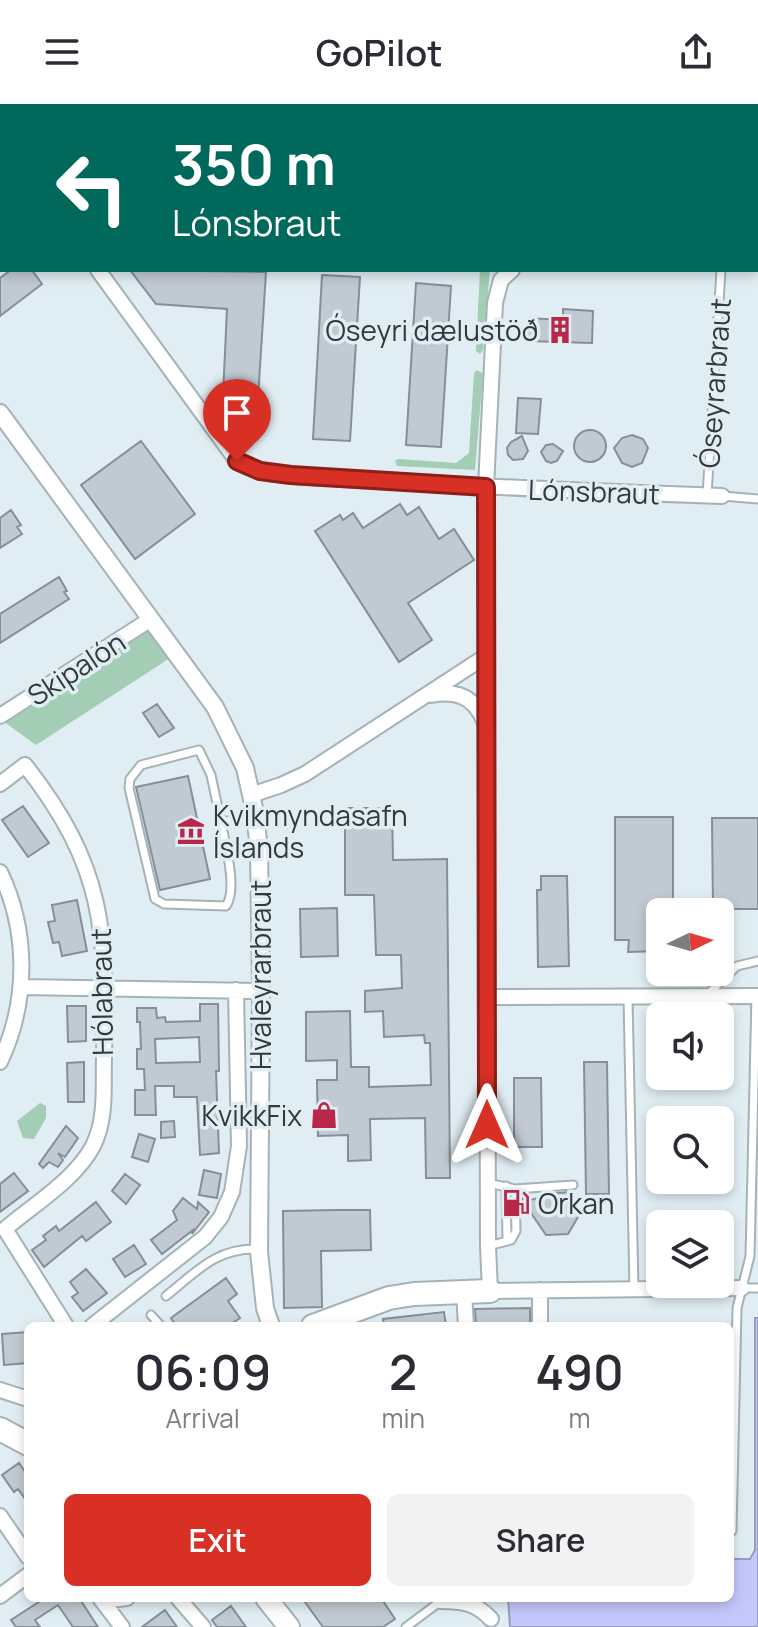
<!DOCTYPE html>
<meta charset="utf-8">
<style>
body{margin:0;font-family:Manrope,sans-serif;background:#f2f2f3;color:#2b2b33;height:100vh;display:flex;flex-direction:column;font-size:30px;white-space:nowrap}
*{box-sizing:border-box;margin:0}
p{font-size:26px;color:#7c7c81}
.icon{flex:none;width:44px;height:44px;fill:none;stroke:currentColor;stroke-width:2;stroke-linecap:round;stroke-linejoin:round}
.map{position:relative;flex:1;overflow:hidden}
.sheet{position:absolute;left:24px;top:1218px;width:710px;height:280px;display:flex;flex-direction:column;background:#fff;border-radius:12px;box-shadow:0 4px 12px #0003}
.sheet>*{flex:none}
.hud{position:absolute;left:0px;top:0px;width:758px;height:168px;box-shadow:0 4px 12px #0003;background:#00695c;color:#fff;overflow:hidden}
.needle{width:52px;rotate:85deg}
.fabs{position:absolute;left:646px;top:794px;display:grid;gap:16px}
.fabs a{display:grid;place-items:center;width:88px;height:88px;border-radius:12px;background:#fff;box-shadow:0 4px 12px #0003;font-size:40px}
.pin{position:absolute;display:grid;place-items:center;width:68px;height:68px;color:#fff;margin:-82px -34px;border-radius:50% 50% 50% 0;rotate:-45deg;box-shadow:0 0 8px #0007}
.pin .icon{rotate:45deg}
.me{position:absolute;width:88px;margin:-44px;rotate:0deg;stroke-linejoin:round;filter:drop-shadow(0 0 6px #0008)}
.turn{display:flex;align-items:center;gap:28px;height:168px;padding:0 40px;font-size:36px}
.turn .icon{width:104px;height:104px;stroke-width:2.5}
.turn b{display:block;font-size:56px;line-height:68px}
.eta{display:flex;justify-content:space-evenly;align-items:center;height:136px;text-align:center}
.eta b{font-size:48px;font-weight:600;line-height:56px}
.primary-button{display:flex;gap:16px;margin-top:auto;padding:16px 40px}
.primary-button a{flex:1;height:92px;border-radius:12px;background:#d93025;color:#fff;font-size:32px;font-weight:600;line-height:92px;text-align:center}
.primary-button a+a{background:#f2f2f3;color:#2b2b33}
header{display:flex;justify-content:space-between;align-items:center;height:104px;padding:0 40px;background:#fff;font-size:36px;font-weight:600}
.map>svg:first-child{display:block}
</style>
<header><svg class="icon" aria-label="menu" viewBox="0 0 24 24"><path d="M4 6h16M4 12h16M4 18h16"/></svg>GoPilot<svg class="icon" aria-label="share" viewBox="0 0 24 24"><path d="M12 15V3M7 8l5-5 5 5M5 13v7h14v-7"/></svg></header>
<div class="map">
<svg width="758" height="1523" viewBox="0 0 758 1523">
<rect width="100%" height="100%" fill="#e0eef3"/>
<path fill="#a3cdb5" d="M480,166H490L483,246L480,250L476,247Z
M477,266L483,270L475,366L397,362L395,357L398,355L456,359L469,349L474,269Z
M141,515L170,554L36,641L3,617Z
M40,999L46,1002V1014L34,1035L23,1034L17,1017Z"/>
<path fill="#c4c7fb" stroke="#989cc1" stroke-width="2" d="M248,0H486L243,2Z
M755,1214H758V1523H510L508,1494H730V1455H750L755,1446Z"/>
<path fill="#c1cad3" stroke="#868e97" stroke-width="2" fill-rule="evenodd" d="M11,166H32L42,180L0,212V174Z
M130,166L266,168L256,326H247L223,291L227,205L156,200Z
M322,171L360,173L350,337L313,335Z
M416,179L451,182L441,343L406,341Z
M563,205L593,207L592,239L527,237L528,214L563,216Z
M518,294L541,295L538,330L516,329Z
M574 342a16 16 0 1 1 32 0a16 16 0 1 1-32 0Z
M632,331L643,335L648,344L642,359L632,363L622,359L614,344L622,334Z
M522,332L528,347L523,355L513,356L508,351L507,344L511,338Z
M141,337L195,410L135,455L81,381Z
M553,340L563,347L557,357L551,359L546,357L541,348L546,341Z
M400,400L407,411L419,403L439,435L454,425L474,456L408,499L432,536L399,558L315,427L340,411L343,416L353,409L363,424Z
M11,406L21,421L17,423L22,430L0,444V414Z
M59,473L67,487L64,488L69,495L0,539V510Z
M157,600L174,624L159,633L143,609Z
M188,672L210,775L160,786L136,683Z
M23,702L49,739L28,753L2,716Z
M345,704H392L393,756L447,755L450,1074H426L425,1014L370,1015L371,1056L348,1057V1031L318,1032L317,976H337V956L306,957V908L350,907L351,963H369V983L431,981L430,939H425L424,931L384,933L383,907L365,908V887L402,884L401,851H376L374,791H345Z
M615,713H673V808H660V847L628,848L629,836H615Z
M712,714H758V805H713Z
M541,772H567L569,862L538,863L537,786H541Z
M77,796L87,847L62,852L59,838L53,839L48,818L55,817L52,801Z
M337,804L338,852L301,853L300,805Z
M200,900H218L219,967H216L219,1049L200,1051L197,993H174V982H155L156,1011H135V986H145L144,965H137V945H141L140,918H137V904H156L157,914L165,913L166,918L200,917ZM199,933L200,958L156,959L155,935Z
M67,902H86V937L68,938Z
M84,958V998H68L67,959Z
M584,958H607L609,1090H586Z
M514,974H541L542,1043H514Z
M174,1017L175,1033L161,1034V1018Z
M66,1022L78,1034L65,1053L58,1049L63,1056L58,1063L49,1058L43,1064L39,1060Z
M139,1030L155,1035L148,1058L132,1053Z
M204,1066L221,1070L217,1094L199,1091Z
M14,1069L28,1087L0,1108V1080Z
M125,1070L140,1081L126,1100L112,1087Z
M570,1088L581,1108L568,1130L546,1131L531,1109L522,1110V1091L523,1098L542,1093L543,1090Z
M183,1094L197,1105L198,1098L209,1108L192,1130L193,1126L162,1150L151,1136L177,1116L173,1107Z
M96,1098L111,1118L86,1137L82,1132L44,1163L32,1146L46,1136L43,1132L56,1122L59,1127Z
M336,1106H370L371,1146L321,1147L322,1203L284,1204L283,1107Z
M134,1141L146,1160L125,1173L113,1155Z
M86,1165L107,1189L83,1207L72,1193L78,1189L70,1178Z
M226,1174L237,1190L228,1197L240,1214L228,1222H176L171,1214Z
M530,1204V1222H476L475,1205Z
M444,1208L446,1222H384L383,1215Z
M28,1228V1259L4,1261L2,1230Z
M19,1359L28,1372V1399L18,1385L14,1388L2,1371Z
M45,1494H79L98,1523H73L58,1501L35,1516L40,1523H16L11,1516Z
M302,1494H381L395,1515L383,1523H323Z
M231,1502L246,1523H217L212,1516Z
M165,1506L177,1523H142Z"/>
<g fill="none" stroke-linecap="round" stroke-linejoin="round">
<g stroke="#a5b2b7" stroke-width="11">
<path id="service" d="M547,2L548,0
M707,391L721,166
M722,392L758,395
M221,718C225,739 238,785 226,802L164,800L155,795L129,684L130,675L141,661L199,646L211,671L221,718L253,713
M707,891L737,862L758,857
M628,893L634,1185
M488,1079L515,1085L516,1127L511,1136L488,1142
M506,1082L507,1136
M515,1085L573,1081
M742,1184H758
M166,1192C196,1168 216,1144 257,1145
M151,1211L161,1222
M732,1427L737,1204L750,1152L756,892
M406,1523L441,1497"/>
</g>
<g stroke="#a5b2b7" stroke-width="18">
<path id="minor" d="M756,2V0
M0,32L2,35
M98,166L237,357C269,377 331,373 369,376C487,383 605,388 722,392
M512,166L501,176L495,199L486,383L488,1142L490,1187L742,1184
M431,591C455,586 474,592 484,617
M0,612L151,515
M0,680L25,661C105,763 107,827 104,952C103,982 107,1014 93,1042C75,1076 34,1100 5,1125L66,1222
M251,691L281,681L305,670L486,552
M0,768C29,828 28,899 0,958
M22,883L261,887
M488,893L758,892
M540,1186V1222
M464,1188L466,1222
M92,1222L205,1133L221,1113L232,1088L239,1042L236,886
M0,1286L28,1295
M0,1412L28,1453
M0,1492L28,1471
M100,1494L122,1523
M178,1494L203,1523
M439,1494L441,1497C463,1497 476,1499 491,1515
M102,1497L127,1494"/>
</g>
<g stroke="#a5b2b7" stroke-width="20">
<path id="tertiary" d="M0,309L215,603L245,664L254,704L259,744L261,887L259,1148L265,1204L271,1222"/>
</g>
<g stroke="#a5b2b7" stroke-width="24">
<path id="secondary" d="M266,1494L289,1523"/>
</g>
<g stroke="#a5b2b7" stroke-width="26">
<path id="primary" d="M313,1222L389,1194L414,1190L490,1187
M0,1325L28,1340"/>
</g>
<use href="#service" stroke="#fff" stroke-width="7"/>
<use href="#minor" stroke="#fff" stroke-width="14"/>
<use href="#tertiary" stroke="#fff" stroke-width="16"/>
<use href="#secondary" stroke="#fff" stroke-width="20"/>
<use href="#primary" stroke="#fff" stroke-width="22"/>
</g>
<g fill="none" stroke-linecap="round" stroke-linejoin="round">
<g stroke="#8d1f18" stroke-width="20">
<path id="route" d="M237,357L260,367L291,371L486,383L487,1021"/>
</g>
<use href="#route" stroke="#d93025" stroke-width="14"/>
</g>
<defs>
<g id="building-bare" transform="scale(2.16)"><path d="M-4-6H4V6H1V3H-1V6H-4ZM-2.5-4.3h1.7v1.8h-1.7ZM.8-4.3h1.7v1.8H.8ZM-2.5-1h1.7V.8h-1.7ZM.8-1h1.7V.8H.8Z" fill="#b82649" stroke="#e0eef3" stroke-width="2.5" paint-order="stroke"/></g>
<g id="museum-bare" transform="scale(2.16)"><path d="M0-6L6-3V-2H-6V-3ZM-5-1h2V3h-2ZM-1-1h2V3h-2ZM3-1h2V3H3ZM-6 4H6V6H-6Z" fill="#b82649" stroke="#e0eef3" stroke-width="2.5" paint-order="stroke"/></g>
<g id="shop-bare" transform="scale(2.16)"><path d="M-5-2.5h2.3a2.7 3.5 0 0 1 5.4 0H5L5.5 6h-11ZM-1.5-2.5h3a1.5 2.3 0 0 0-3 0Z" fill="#b82649" stroke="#e0eef3" stroke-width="2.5" paint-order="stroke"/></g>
<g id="fuel-bare" transform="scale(2.16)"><path d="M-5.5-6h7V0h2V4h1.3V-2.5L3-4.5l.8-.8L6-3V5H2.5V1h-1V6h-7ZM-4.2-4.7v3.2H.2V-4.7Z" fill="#b82649" stroke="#e0eef3" stroke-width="2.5" paint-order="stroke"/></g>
</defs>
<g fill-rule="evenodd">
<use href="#building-bare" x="560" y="226"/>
<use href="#museum-bare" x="191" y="727"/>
<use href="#shop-bare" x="324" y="1011"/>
<use href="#fuel-bare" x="516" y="1099"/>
</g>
<g text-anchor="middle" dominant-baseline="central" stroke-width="7" stroke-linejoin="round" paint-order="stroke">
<g font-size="28" fill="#33383a" stroke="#e0eef3" text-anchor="end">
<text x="538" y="226">Óseyri dælustöð</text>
<text x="213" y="711" text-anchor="start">Kvikmyndasafn<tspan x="213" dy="32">Íslands</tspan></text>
<text x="302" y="1011">KvikkFix</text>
<text x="538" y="1099" text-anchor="start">Orkan</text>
</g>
<g font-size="28" fill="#33383a" stroke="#e0eef3">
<text transform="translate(714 279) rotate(-86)">Óseyrarbraut</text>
<text transform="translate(594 387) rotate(2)">Lónsbraut</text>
<text transform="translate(76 564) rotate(-33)">Skipalón</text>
<text transform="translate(260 871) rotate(-90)">Hvaleyrarbraut</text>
<text transform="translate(101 888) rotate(-91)">Hólabraut</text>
</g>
</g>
</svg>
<div class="fabs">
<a><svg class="needle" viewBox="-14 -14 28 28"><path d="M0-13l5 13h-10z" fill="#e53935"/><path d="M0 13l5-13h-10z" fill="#7c7c81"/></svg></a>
<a><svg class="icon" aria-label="sound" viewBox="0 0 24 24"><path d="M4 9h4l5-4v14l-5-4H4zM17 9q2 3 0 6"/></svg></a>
<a><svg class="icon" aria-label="search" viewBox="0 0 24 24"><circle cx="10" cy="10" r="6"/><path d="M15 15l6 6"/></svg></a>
<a><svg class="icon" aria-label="layers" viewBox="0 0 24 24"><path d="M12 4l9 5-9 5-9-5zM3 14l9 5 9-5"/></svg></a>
</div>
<div class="pin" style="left:237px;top:357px;background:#d93025"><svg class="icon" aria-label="arrive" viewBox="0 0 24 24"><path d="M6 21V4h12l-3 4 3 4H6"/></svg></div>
<svg class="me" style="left:487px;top:1021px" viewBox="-20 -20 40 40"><path d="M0-17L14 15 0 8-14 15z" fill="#d93025" stroke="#fff" stroke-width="4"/></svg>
<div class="hud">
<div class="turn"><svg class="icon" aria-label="left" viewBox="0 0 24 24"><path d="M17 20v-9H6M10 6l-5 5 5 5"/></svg><div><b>350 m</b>Lónsbraut</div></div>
</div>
<section class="sheet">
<div class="eta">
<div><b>06:09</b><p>Arrival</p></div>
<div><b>2</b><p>min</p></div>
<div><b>490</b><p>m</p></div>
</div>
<div class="primary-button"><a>Exit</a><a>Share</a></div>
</section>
</div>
